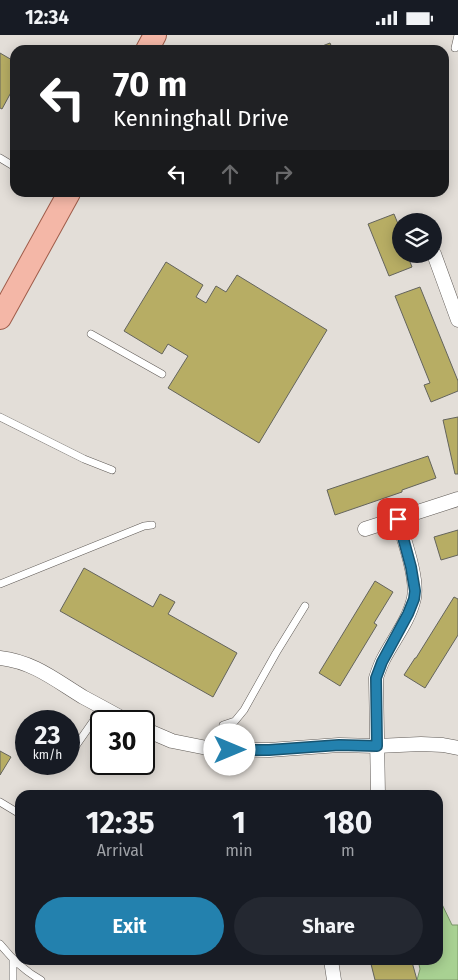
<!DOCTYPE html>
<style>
body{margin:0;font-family:"Fira Sans",sans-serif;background:#242831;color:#f1f3f6;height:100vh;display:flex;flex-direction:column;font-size:19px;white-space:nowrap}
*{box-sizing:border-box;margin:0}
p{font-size:16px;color:#9ea1a6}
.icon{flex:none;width:28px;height:28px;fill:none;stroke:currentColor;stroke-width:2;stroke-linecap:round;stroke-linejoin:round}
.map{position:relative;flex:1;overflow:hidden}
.side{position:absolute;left:15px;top:755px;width:428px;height:175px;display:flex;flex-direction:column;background:#171b24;border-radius:15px;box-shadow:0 2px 12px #0003}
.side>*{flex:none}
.guide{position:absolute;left:10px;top:10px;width:439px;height:152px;border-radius:15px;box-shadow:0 2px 12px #0003;background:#202124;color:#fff;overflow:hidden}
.controls{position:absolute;left:392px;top:178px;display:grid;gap:10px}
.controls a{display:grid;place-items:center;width:50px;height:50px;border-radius:50%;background:#171b24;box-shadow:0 2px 12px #0003;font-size:25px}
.speed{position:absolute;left:15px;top:675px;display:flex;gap:10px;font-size:25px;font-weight:700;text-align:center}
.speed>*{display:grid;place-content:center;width:65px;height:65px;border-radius:50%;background:#171b24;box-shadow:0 2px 12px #0003;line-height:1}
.speed small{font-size:12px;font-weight:400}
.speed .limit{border:2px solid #111;border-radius:8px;background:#fff;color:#111}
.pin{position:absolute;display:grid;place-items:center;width:42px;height:42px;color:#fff;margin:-21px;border-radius:10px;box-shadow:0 2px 8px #0006}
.me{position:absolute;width:55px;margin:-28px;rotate:90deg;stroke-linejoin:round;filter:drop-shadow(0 0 4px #0008)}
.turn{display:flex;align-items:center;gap:18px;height:105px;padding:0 20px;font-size:22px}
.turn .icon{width:65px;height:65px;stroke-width:2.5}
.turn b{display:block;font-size:35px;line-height:42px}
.lanes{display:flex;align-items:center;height:48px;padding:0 20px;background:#0003;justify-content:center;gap:25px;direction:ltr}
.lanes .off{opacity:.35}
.eta{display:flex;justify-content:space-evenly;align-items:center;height:85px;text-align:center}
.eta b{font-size:30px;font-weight:700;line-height:35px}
.primary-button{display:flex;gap:10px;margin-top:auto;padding:10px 20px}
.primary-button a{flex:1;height:58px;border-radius:30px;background:#2381ae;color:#fff;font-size:20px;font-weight:700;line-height:58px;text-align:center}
.primary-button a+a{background:#242831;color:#f1f3f6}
.status{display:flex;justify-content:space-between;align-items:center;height:35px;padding:0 25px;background:#171b24;direction:ltr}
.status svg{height:14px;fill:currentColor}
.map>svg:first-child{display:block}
</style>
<div class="status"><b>12:34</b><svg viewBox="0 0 49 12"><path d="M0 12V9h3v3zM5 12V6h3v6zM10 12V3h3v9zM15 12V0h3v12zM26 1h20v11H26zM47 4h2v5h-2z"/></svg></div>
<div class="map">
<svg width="458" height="945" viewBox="0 0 458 945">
<rect width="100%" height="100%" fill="#e3ded8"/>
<path fill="#a8d192" stroke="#7a9669" d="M438,861L452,890H458V945H417L420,934L418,925H438Z"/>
<path fill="#b7ad64" stroke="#64645d" d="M330,8L333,15H312Z
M0,18L12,25L15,21V50L2,74L0,73Z
M394,179L401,196L399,198L401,205V219H407L412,232L389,241L368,189Z
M166,227L203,250L196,262L206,268L216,251L226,257L237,240L327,295L259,408L168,353L188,321L168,309L162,319L124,296Z
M420,252L458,346V356L431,367L424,350L430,348L395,261Z
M458,382V439H455L443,385Z
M428,421L436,443L402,455V457L335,480L327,455Z
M458,495V520L441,525L434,502Z
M84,533L153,572L160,559L175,567L168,579L237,618L213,662L60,576Z
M375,546L393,557L374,588L377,590L340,651L319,638Z
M454,562L458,564V600L425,653L404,640L415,623H416Z
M0,716L11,722L0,740Z
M370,925H410V927H412L417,945H375Z"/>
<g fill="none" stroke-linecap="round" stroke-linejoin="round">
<g stroke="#5f5a56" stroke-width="8">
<path id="service" d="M455,13L458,0
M0,123L15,132
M91,299L162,339
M0,382L84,424L112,435
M0,549L144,491L152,490
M223,690L235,686L244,675L276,618L305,571
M73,715L103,672
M0,767L20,779
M0,909C12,924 24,936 41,945
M13,945V925"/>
</g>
<g stroke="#5f5a56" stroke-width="15">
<path id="minor" d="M434,219L458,285
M365,494L458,464
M0,623C34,627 55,645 83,662C98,670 113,678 127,686
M144,694L172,706L212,714L269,715L339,710L377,711L421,709L443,710L458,713
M378,760L376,643C378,637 380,631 383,625C393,605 409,586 414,563C418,543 404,505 398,484
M331,925L334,945"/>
</g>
<g stroke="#9f5c4a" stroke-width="24">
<path id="primary" d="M147,15L155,0
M0,283L69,158"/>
</g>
<use href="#service" stroke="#fff" stroke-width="7"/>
<use href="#minor" stroke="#fff" stroke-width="14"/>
<use href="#primary" stroke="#f4b7a7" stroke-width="22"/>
</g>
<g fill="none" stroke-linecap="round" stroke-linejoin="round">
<g stroke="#175471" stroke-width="12">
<path id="route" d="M230,715H269L339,710L377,711L376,643L382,627L408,579L414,564L415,556L411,532L398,484"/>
</g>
<use href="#route" stroke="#2381ae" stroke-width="9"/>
</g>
</svg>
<div class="controls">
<a><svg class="icon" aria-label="layers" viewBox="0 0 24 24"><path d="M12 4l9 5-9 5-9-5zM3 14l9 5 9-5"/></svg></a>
</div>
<div class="speed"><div>23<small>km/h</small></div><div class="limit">30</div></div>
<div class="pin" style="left:398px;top:484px;background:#d93025"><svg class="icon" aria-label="arrive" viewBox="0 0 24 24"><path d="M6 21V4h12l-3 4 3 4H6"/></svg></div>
<svg class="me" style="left:230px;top:715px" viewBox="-20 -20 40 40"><circle r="19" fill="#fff"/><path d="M0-13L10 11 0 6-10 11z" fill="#2381ae"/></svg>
<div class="guide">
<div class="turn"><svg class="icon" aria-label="left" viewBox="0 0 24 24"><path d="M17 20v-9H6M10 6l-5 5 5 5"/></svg><div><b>70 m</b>Kenninghall Drive</div></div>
<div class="lanes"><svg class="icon" aria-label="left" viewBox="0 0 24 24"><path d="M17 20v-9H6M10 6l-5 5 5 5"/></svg><svg class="icon off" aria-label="ahead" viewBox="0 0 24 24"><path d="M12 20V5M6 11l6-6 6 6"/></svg><svg class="icon off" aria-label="right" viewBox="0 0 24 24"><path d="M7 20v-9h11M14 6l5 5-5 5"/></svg></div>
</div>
<section class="side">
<div class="eta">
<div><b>12:35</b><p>Arrival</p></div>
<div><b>1</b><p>min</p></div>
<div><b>180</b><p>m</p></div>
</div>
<div class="primary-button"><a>Exit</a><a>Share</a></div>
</section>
</div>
